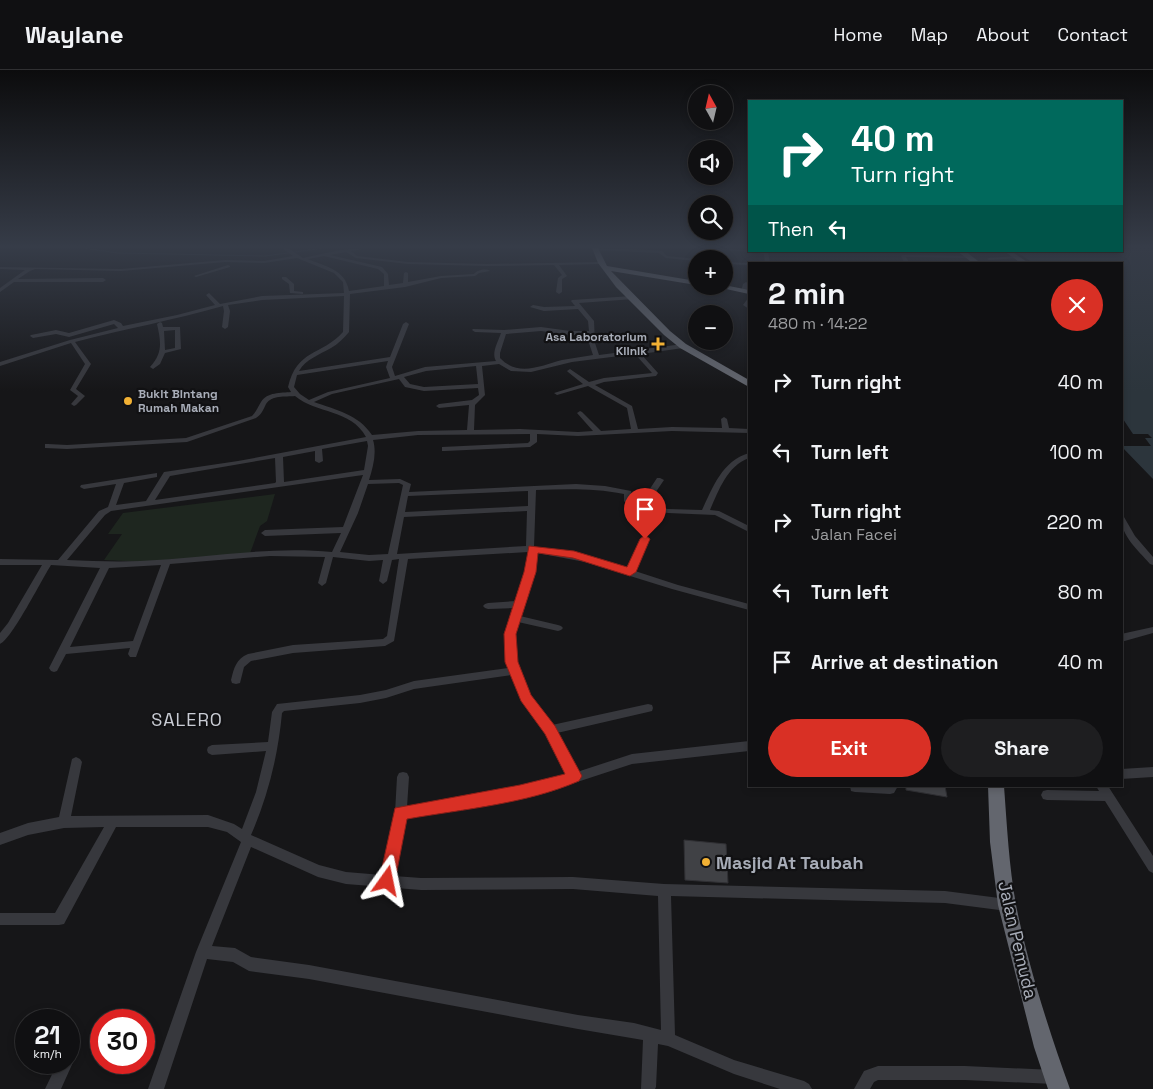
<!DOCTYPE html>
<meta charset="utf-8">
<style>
body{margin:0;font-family:"Space Grotesk",sans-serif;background:#1e1e20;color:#f1f3f6;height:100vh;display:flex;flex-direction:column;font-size:19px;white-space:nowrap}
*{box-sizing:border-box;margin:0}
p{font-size:16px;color:#9c9d9f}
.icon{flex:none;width:28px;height:28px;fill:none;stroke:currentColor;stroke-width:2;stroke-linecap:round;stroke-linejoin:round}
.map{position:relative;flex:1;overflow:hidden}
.panel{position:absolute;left:748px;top:192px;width:375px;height:525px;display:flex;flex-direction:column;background:#101012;border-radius:0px;box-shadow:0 2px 8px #0003,0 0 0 1px #303032}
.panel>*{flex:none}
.guide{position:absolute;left:748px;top:30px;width:375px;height:152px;border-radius:0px;box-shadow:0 2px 8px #0003,0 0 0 1px #303032;background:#00695c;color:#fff;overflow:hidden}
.needle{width:32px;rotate:352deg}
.controls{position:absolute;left:688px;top:15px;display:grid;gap:10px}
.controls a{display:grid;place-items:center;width:45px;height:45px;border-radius:50%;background:#101012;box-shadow:0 2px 8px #0003,0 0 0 1px #303032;font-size:25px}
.speed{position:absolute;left:15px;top:939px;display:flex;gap:10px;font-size:25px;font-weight:700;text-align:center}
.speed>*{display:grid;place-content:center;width:65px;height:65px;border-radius:50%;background:#101012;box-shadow:0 2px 8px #0003,0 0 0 1px #303032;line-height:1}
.speed small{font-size:12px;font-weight:400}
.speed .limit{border:8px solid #d22;background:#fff;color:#111}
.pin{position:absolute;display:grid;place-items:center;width:42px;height:42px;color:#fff;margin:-51px -21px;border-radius:50% 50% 50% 0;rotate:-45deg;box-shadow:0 0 5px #0007}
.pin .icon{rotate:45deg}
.me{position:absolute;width:55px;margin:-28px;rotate:12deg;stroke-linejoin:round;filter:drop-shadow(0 0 4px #0008)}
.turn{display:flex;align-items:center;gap:18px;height:105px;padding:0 20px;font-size:22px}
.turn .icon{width:65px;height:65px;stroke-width:2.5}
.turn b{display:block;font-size:35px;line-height:42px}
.then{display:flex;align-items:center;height:48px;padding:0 20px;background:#0003;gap:10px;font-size:19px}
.round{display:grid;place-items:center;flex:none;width:52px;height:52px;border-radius:26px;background:#1e1e20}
.head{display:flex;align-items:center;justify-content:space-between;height:85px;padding:0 20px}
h1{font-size:30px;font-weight:700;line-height:38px}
.primary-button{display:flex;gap:10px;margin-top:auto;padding:10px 20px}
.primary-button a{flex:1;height:58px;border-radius:30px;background:#d93025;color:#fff;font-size:20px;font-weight:700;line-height:58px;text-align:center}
.primary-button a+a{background:#1e1e20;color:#f1f3f6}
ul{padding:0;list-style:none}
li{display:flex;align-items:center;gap:15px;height:70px;padding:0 20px}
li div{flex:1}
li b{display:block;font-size:19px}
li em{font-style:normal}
header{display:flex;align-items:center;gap:30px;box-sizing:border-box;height:70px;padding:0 25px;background:#101012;border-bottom:1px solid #303032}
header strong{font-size:24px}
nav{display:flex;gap:28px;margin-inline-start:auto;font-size:18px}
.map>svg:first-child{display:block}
</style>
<header>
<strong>Waylane</strong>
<nav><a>Home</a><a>Map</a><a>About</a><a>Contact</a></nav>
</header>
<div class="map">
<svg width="1153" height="1019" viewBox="0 0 1153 1019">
<rect width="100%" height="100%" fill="#161618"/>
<path fill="#1e261f" d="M275,424L267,451L260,456L249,486L145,492L104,490L122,464H108L123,443Z"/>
<path fill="#2c353c" d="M1121,178H1153V409L1121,376H1151L1145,368H1152L1148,364H1133L1121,346V194H1035L1015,181H1121Z"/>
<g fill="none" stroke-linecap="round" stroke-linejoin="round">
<path stroke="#2c353c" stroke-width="1" d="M84,178L118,183L265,186L324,178"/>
</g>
<path fill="#404145" stroke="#303034" d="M906,716H945L947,727L906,720Z
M684,770L726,774L728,813L685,810Z"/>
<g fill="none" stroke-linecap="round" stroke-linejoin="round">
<path fill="#37383d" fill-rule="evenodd" d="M282,178H288L303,188L340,180L368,178L351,181L357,186L408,192L487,194L601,192L603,193L601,194L559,195L567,206L562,209V222L559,224L556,222L558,208L562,205L554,195L487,196L408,194L356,188L346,182L330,185L382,197L388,204L389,215L403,213L404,203L406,202L408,203V212L441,206L474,204C477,200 486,198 490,201L479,203L475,206L441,208L405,217L350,224L349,262C344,268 338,274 331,278C319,285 306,289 299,301L390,287L403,254L406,252L409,254L392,297L395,306L425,297L496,291C491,283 498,272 501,263L475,262L472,260L473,259L504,260L541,257L570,261H589L588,251L578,239L544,241L530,237L533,235L544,237L575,236L571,231L572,230L632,226L634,227V229L579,233L594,251L595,273L599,285L683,274L686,276L683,278L641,284L658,303L656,306L604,312L595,315L632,336L638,359L672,357L722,358L721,349L724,347L727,349L729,358L749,359V363L672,361L578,366L537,364V372L530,377L445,381H442V377L528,373L530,371V364L418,365L373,370C377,383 373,397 369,410L400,409L411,414L409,422L576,414L605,416L631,421C634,429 629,432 640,434L657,408H660L664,410L647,435L668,439L702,440C713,417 722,391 749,383V388C727,396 719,420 710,440L719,441L749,456V462L715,445L668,443L629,437L624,431V424C594,418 566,419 536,420L534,477L567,482L627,498L642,467H648L649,469L635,501L678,515L749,534V540L672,519L585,492L537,483L534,502L520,546L558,555L561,556L563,558L561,560L558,561L518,552C511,577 517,601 529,624C534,635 545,645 552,655L648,634L652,635L653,638L652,641L648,642L557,663L577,702L632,684L749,671V681L632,694L562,717L520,727L406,748L394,806L421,808L573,807L664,814L945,821L1007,829L1012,830L1013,835L1012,840L1007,841L945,833L671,826L675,965L734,990L804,1011L809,1014L812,1019H780L734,1004L668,976L658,974L656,1017L655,1019H641L643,970L578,959L309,909L249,901L233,892L207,889L164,1019H148L196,882L241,772L227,762L208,757H116L64,854L59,855H0V843H55L104,757L64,758L28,765L0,775V763L28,753L59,747L72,689L76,687L80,689L82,692L71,746L208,745L234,754L242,759L256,722L266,681L212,685L208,683L207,680L208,677L212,675L268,672L272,642L277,634L360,625L386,620L414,611L508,598C501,578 508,557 514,538L488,539L485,538L483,536L485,534L488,533L516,531L526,502L528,482L408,489L394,571L385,576L293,583L251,591L244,597L240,613L236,614L232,613L231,610C234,598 236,589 248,584L293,575L383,569L387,566L399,489L392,490L387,511L383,514L379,511L383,490L369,491L333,487L326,513L322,516L318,513L325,487L270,486L170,494L136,587H130L128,584L130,578L66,584L57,601L54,602L51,601L49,598L100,498L51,495C42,509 12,569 0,574V563L8,553L42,495H0V489L58,490L99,441L108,437L116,414L84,419L80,417L81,415L157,403V407L124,413L116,435L146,431L164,402L238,391L366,367C351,339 316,344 295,326C285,327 272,325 266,334C263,340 262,344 256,348L187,372L67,379L45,378V374H48L67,375L186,368L252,346C256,342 258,337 261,332C267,322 281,323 291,322L288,317C297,279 321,286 343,262L344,226L262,230L228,235L230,241L228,257L225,259L222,257L224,241L223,236C174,250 125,259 75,272L91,294L76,319L85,326L76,335L74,336L71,334L78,326L70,320L85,294L71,273L0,296V292L70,270L118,258L114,254L69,267L56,264L33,268L30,266L31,265L56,260L69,263L114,250L121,253L123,256L177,245L215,235L206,225L209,223L220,234L262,226L344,223L343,212L334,203L297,188L264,193L225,192L121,201L35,199L30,201L18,209L103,208L106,210L103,212H14L0,222V218L25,200L0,199V197L121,199L225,190L264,191L293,186ZM324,186L378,199L384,204V216L349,221C345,199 326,197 308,189ZM541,261L570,265H589V273L593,285C583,287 572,288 562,290C540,296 518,307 500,288V283L506,264ZM635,284L652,303L604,308L589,312L570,299L567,301L568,302L583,314L554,323L557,325L588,316L627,338L631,359L601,361L582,342L580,341L577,343L593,361L578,362L520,359L474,360L475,335L485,325L482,296L499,294L511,301L531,302L572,292ZM388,291L386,297L390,308L328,322L309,330L300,324L294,317L297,305ZM476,296L478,314L424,317L410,314L404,307L426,301ZM399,309L405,317L424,321L478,318L479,325L472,330L439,334L436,336L439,338L469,335L467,360L418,361L372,365C358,344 336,340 314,332L332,324ZM367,371L368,376L364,400L284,412L283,387L315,381V391L319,393L323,391L322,379ZM275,388L276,412L275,413L155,430L170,406ZM363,405L343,457L265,460L261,463L265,466L341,463L332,482C268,476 204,488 140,491C116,492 92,491 67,490L105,445L111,441ZM399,413L403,415L388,484L369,485L340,482L358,443L368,414ZM528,421V436L405,442L408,426ZM527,441L526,476L397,484L404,447ZM161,495L133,571L70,577L109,498ZM511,605L521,630L546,663L567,705L520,717L407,737L409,707L407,703L403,702L399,703L397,707L395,743L382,805L346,802L319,795L251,765C268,726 278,686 282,643L284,641L360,633L386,628L414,619ZM251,777L318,807L346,814L421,820L573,819L658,826L661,960L634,953L578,945L309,895L251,887L235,878L212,876Z
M593,178L652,180L662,181L667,186L697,189L696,191L666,188L659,183L595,180Z
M703,178L749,180V181H751L749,182Z
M752,181L768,182L770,193L765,194L764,184Z
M903,185L969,186L971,187L969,188L906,187L910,194H905L901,186Z
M1017,186L1019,187V188L989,190L987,189L989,188Z
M724,192L749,193L751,194H749V195L724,194Z
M228,195L230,196V197L196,207L194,206Z
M282,207H286L294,214V221L303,222V224L290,223L289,214L282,209Z
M746,212L749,214L746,221L741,222L743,214Z
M749,227V239L743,235Z
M160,252L162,253L163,257H180L181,279L165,283L160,294L153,299L150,297C163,283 161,272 157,254ZM175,260V278L165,280L164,261Z
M1121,447H1124L1135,466L1153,487V495L1150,494C1138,480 1121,466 1121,447Z
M1153,557V563L1121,572V564Z
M1153,697V707L1121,709V699Z
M850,716H898L894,723L890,724L855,722L851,721Z
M1096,716H1108L1153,786V803L1149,801L1105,731L1047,730L1043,729L1041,725L1043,721L1047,720L1099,721Z
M72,972L77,974L79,979L61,1019H45L58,992H69V973Z
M878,996H965L1054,1000L1059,1002L1061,1007L1059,1012L1054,1014L965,1010H878L874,1012L870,1019H854L864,1001Z"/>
<path fill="#53555c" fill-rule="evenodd" d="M1004,181H1011L1030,194H1022Z"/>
<path fill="#63666e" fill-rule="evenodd" d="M592,178H598L607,196L696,211V215L611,201L670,261L686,274L749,310V317L680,278L664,265L616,217L598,193Z
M957,181H965L982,194H974Z
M724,215L749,220V224L712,216Z
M988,716H1004C1007,756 1009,796 1016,835C1028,895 1049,961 1070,1019H1048L1034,977L998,835L990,772Z"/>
</g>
<linearGradient id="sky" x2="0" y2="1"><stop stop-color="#0c0c0d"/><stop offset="0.55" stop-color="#363c48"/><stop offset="1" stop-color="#363c48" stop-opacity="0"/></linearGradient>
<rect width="1153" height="321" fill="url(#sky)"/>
<path fill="#d93025" stroke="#8d1f18" d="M645,465L650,469L636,502L630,506L573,488L538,483L536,502L516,564L518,592L531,625L555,656L582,706L579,711C526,734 464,739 407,749L395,811L393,817L387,819L381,817L379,811L395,738L520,715L565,704L545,664L521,631L505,592L504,564L524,502L529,476L574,481L627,497L640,469Z"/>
<g fill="#f2b134" stroke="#111113" stroke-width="2">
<path d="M655.5 266.5h5v5h5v5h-5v5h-5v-5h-5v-5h5z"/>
<circle cx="128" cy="331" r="5"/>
<circle cx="706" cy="792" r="5"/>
</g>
<g text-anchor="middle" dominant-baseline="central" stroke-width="4.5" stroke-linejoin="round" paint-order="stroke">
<g font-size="12" font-weight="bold" fill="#a8adb8" stroke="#111113" text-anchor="end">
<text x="647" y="267">Asa Laboratorium<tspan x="647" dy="14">Klinik</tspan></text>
<text x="138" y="324" text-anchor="start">Bukit Bintang<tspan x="138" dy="14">Rumah Makan</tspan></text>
</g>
<g font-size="18" letter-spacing="1" fill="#c9ccd4" stroke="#111113">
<text x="187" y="649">SALERO</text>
</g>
<g font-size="18" font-weight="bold" fill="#a8adb8" stroke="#111113" text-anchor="start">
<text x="716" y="792">Masjid At Taubah</text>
</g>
<g font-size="18" fill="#a8adb8" stroke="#111113">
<text transform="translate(1018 870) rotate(77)">Jalan Pemuda</text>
</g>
</g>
</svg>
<div class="controls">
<a><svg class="needle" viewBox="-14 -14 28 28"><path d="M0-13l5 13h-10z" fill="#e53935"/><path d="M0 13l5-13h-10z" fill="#9c9d9f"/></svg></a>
<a><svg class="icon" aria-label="sound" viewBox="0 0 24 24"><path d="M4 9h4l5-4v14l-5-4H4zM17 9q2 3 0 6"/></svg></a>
<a><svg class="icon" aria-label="search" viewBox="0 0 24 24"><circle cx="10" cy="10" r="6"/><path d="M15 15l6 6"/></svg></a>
<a>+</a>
<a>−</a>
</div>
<div class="speed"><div>21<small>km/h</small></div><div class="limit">30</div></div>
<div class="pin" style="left:645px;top:469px;background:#d93025"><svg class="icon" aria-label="arrive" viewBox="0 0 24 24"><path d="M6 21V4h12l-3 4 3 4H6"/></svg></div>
<svg class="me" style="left:387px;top:811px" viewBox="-20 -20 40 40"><path d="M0-17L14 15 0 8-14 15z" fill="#d93025" stroke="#fff" stroke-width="4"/></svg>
<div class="guide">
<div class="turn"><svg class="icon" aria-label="right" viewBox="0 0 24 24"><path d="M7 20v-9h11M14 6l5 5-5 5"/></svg><div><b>40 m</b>Turn right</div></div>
<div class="then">Then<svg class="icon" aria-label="left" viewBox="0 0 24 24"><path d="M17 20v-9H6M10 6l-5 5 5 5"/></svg></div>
</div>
<section class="panel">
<div class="head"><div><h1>2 min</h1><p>480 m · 14:22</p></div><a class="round" style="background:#d93025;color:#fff"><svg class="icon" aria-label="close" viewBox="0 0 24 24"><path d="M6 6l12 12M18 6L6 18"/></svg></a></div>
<ul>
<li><svg class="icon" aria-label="right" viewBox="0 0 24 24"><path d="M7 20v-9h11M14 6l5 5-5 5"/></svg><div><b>Turn right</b></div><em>40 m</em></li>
<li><svg class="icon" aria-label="left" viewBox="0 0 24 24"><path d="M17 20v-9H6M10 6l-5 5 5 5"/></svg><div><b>Turn left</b></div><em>100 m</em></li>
<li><svg class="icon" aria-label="right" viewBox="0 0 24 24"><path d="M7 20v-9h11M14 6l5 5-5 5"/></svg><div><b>Turn right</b><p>Jalan Facei</p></div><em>220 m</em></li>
<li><svg class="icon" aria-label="left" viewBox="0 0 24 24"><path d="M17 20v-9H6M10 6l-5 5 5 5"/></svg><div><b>Turn left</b></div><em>80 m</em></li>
<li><svg class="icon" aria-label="arrive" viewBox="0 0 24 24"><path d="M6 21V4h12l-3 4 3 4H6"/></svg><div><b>Arrive at destination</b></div><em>40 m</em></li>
</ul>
<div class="primary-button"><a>Exit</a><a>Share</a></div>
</section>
</div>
